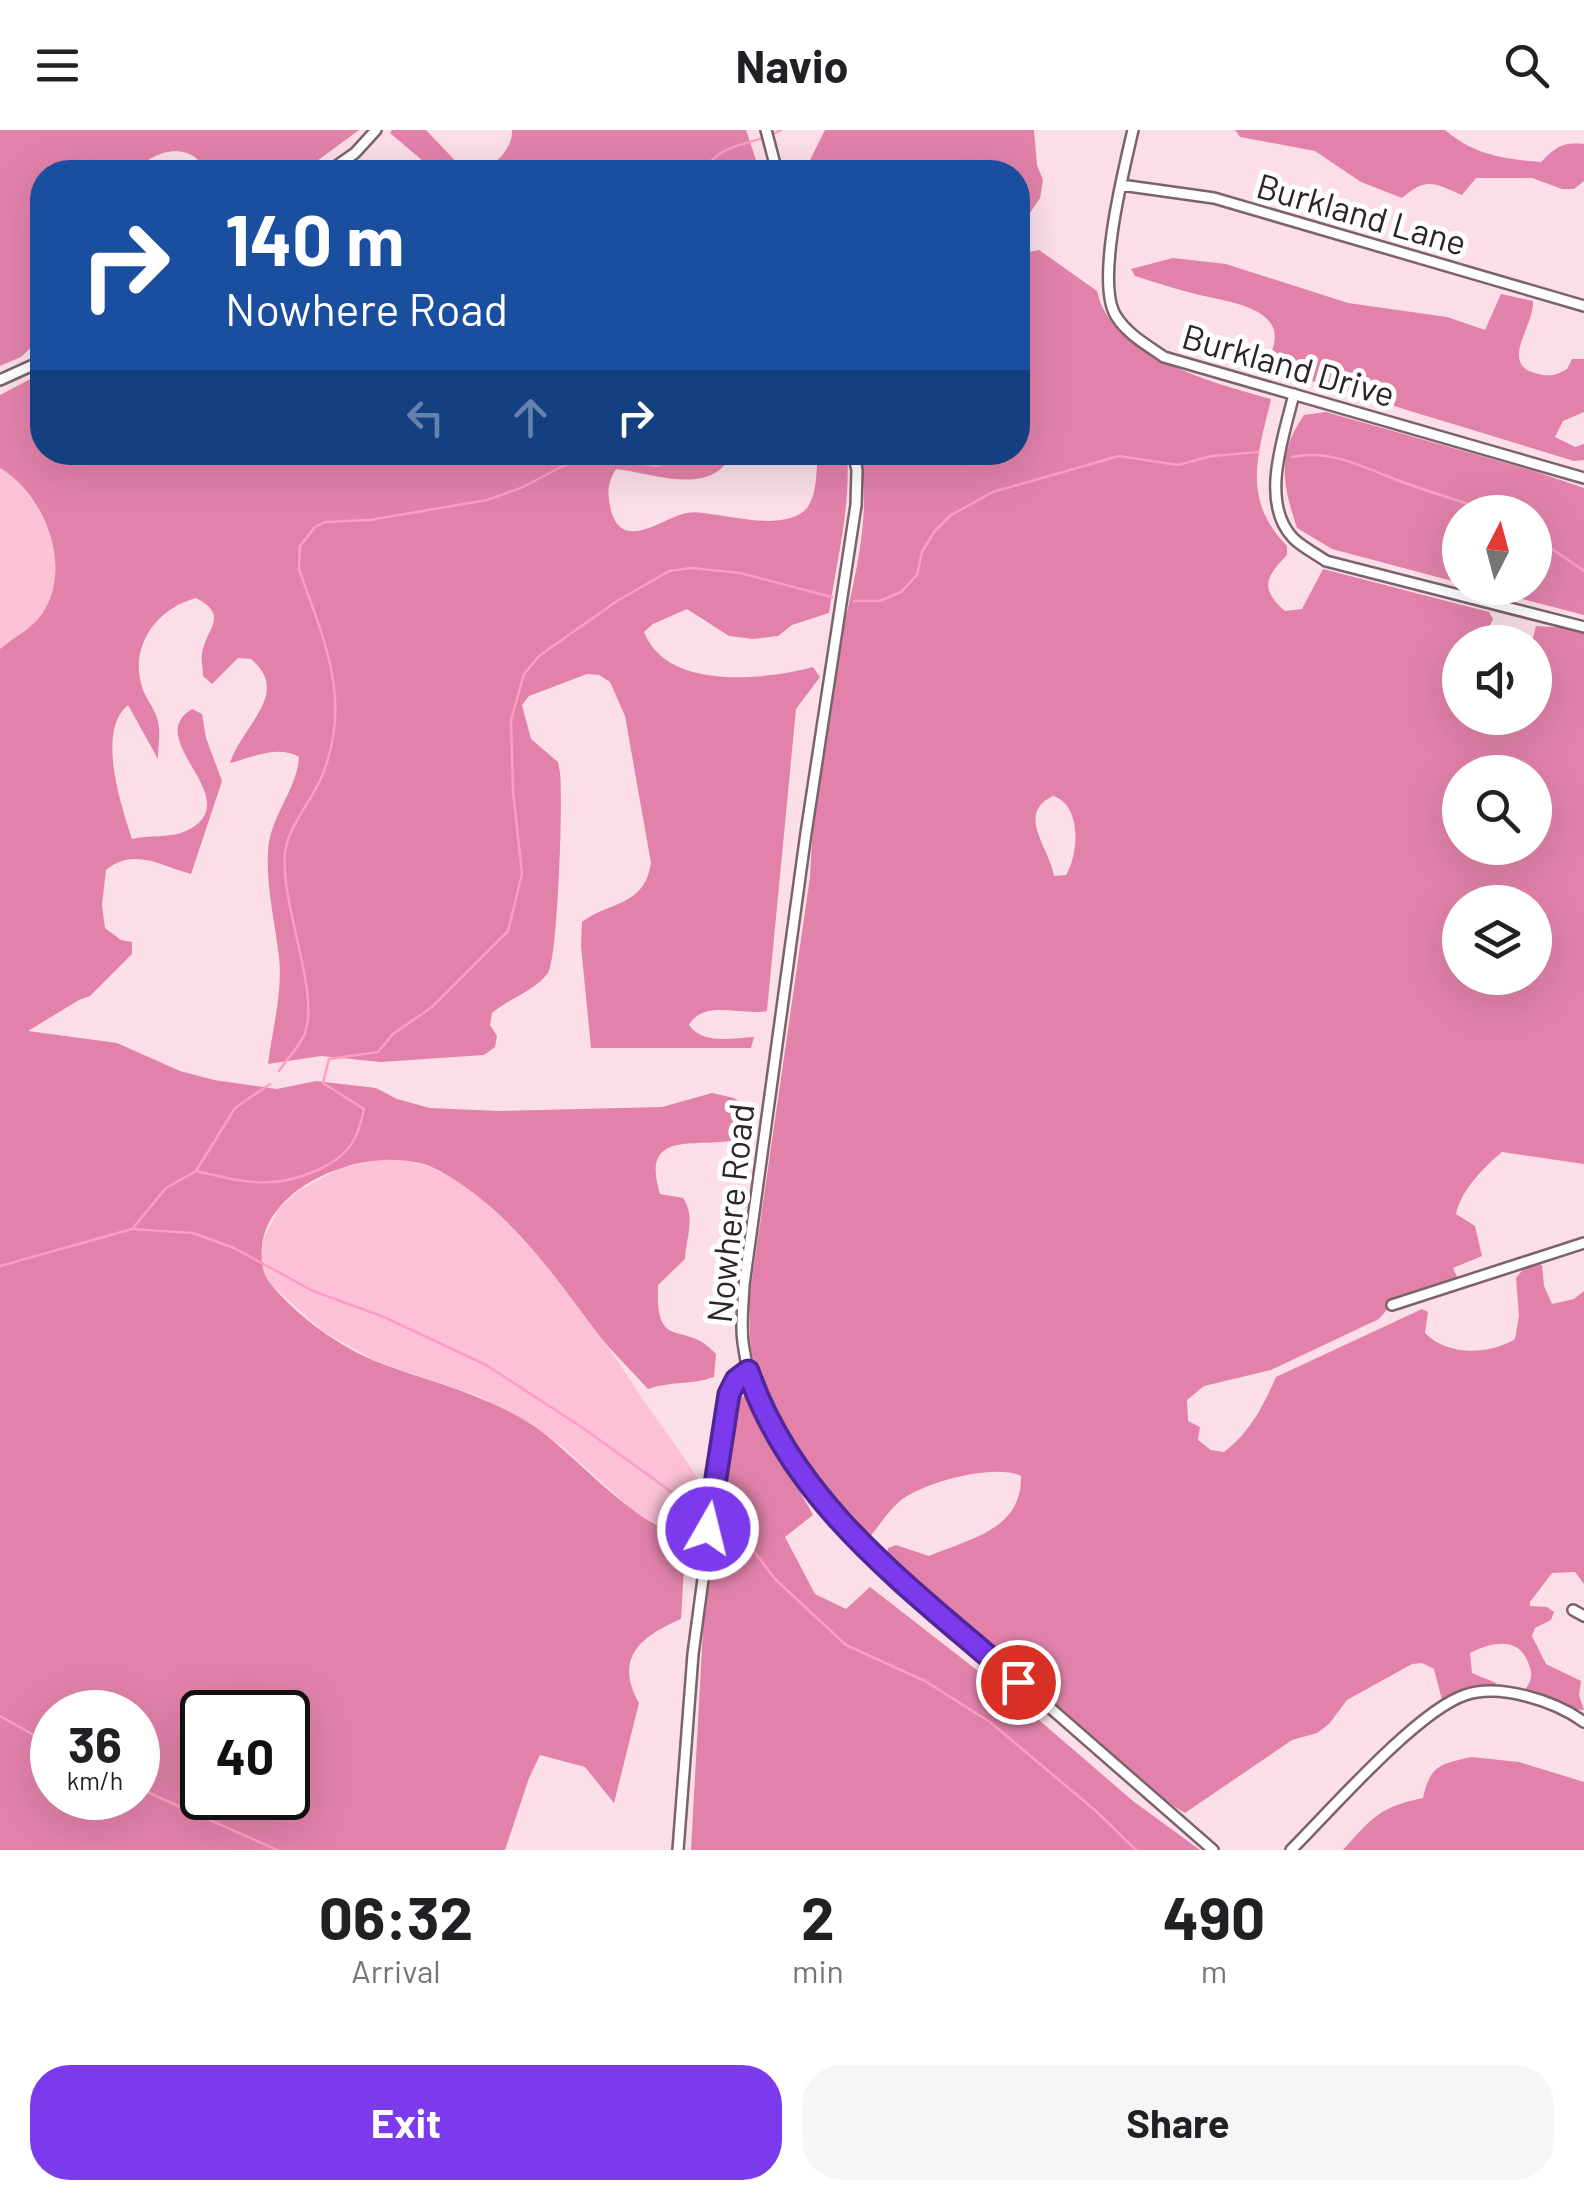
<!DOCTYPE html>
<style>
body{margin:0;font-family:Barlow,sans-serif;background:#f6f6f6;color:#202124;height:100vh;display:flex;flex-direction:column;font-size:38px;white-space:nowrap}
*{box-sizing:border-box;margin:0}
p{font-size:32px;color:#757577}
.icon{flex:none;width:55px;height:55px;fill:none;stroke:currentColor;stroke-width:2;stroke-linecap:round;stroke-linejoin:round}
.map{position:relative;height:1720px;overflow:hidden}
.drawer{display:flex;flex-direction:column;background:#fff;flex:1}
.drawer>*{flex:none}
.guide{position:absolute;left:30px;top:30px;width:1000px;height:305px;border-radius:40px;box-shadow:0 10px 40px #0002;background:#1a4fa0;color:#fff;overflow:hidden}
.needle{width:65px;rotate:6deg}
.tools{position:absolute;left:1442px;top:365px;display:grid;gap:20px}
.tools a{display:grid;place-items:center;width:110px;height:110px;border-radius:50%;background:#fff;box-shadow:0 10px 40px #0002;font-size:50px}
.speed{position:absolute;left:30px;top:1560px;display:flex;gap:20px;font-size:50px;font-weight:700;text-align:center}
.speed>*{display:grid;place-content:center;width:130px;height:130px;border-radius:50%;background:#fff;box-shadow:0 10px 40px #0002;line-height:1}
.speed small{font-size:25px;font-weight:400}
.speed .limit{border:5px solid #111;border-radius:15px;background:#fff;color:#111}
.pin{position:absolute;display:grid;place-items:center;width:85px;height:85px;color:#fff;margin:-42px;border:5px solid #fff;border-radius:50%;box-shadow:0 2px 10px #0007}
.me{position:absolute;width:110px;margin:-55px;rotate:8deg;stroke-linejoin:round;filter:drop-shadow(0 0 8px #0008)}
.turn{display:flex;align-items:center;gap:35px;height:210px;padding:0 30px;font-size:45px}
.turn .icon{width:130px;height:130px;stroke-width:2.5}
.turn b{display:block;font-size:70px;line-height:85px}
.lanes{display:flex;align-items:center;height:95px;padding:0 30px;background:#0003;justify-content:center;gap:50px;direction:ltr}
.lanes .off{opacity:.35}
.eta{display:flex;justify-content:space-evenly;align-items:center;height:170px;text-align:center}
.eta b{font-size:60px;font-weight:700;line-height:70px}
.action{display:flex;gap:20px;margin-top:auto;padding:20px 30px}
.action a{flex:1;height:115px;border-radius:40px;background:#7c3aed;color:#fff;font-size:40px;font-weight:700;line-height:115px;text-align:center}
.action a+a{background:#f6f6f6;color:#202124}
header{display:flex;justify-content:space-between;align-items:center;height:130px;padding:0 30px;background:#fff;font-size:45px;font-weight:700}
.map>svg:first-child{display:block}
</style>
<header><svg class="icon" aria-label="menu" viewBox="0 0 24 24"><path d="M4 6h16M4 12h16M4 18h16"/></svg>Navio<svg class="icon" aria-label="search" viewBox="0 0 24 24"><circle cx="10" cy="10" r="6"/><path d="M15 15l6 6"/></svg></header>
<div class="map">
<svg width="1584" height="1720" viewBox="0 0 1584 1720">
<rect width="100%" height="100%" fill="#fbdee8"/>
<path fill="#fdc1d7" d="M0,338C43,365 74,437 42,484C32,499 14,508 0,519Z
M385,1028C491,1027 592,1192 644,1271C663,1299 684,1325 701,1354C710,1380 705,1402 674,1404L632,1380L562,1316L533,1295L481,1267L378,1232L324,1202L268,1152L262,1133L263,1110L279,1078L297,1062L338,1039Z"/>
<path fill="#e282aa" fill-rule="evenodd" d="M0,0H359L302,42H209C204,38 201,33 197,29C179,13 148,24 137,42H42V62L30,82L36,96L42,100V207L21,227L0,236Z
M392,0H426L466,42H436L390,3Z
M512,0H746L760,42H483C496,33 513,18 512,0Z
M825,0H1034L1037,35L1043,50L1040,68L1022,95L1018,96V42H804Z
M1235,0H1445C1474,25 1504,29 1541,32C1556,17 1562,12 1584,14V51L1574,59H1562L1532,48H1476L1462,65C1433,53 1427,47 1402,68L1361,52L1315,21L1240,7Z
M1039,120L1097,161C1111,227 1215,253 1271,269C1258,325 1241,369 1287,416V425C1266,447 1259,458 1285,481L1302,479L1323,439L1489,482L1493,489L1482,512H1460V588H1535V512H1532L1536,496L1584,499V1034L1502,1022C1484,1037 1461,1060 1456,1084L1475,1096L1482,1126L1453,1138L1459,1151L1395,1170L1379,1189L1271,1240L1204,1256L1187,1270L1188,1291L1200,1297L1198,1310L1211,1320L1224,1322C1249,1304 1264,1275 1276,1247L1422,1179L1428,1182L1425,1203C1447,1226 1489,1225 1515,1209L1519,1186L1516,1148L1529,1132L1542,1135L1544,1156L1552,1174L1574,1169L1584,1161V1454L1575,1442L1552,1443L1530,1472V1476L1547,1477L1554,1482L1551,1490L1535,1498L1532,1506L1546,1534L1581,1551L1579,1565L1584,1580L1567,1579L1525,1560C1533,1548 1533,1543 1527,1530C1517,1506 1489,1513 1470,1523L1472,1543L1496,1553L1493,1557L1451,1565L1442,1570L1434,1539L1422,1533L1412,1534L1347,1570L1329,1594L1317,1603L1292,1610L1185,1683L1152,1663L1035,1563L887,1427L888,1418L896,1415L929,1426C971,1408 1022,1400 1021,1346C994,1333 922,1353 900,1371C888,1381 879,1396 869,1408C817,1364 766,1293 752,1225C749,1207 750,1187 749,1170L810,747C813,676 823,604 836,534C848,468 876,389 858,323L1018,322V124ZM1460,642H1535V718H1460ZM1053,666C1082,675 1079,724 1066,745L1054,746C1050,718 1015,684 1053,666ZM1460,772H1535V848H1460Z
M1173,128L1226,134L1348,173L1447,187L1485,200L1501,164L1533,171C1535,195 1499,233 1535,243C1548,247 1555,246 1567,239L1572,229H1584V282L1563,291L1555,307L1575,317L1584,314V330L1574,331L1263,236C1266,229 1273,221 1274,214C1283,175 1219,171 1196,164C1175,159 1155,152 1135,146L1131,139Z
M42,243V322L732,323C713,368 652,343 616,339C608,352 607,361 610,376C620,426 663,387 687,383C694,381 703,383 710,384C737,387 779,399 803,382C818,370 816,340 818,323H847C851,378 837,428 829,483L792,495L778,506L754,509L729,506L687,479L653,494L644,502C667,561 764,550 813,537L820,547L796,579L767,881C741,886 704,869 689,895C703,915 733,908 754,907L751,918H591L581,816L582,792C610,771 644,777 651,733L625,586L610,552L599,545L587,544L529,566L522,575L531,609L558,632L560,643C563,668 558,829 548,843C536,860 508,869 492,883L490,895L497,906L495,917L484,925L381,932L321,926L268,934C272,901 283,862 279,827C275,791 266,758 268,721C270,686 297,660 299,627C278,615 253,627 230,633C242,595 292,563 251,529L238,528L212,554L203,546C203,538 200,527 203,519C209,496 228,485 196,468C155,479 128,518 143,560C148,572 158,583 159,597C160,607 158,619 158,629L128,575C96,601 121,675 132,709C148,705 171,708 186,701C251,670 140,610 192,579L202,584L206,608L222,651L191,744C161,736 134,717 106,740L102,775L105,798L121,810L132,812V824L90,866L79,870L28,901L117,913L180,941L214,950L277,959L316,951L376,958L397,969L430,978L499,981L662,977L712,963L734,968L743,975L745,999L739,1009C700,1020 639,996 660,1064L683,1068C696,1087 686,1108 685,1129L658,1155C655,1225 684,1188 716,1224L714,1247C692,1255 670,1251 648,1259C633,1242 616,1226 602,1209C553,1145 513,1082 440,1041C385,1009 268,1048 262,1117C261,1129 262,1144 270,1153C296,1186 341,1218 380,1233C433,1253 485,1264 534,1296C573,1322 642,1405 686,1403L681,1489C642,1506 613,1527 639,1573L614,1673L585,1637L540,1625L529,1648L505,1720H0V519C14,507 32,499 42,484C74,437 44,364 0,338V265ZM52,1582H138V1668H52ZM202,1582H288V1668H202Z
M1326,282L1534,341L1584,358V485L1479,458H1535V382H1460V453L1332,419L1297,398C1283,355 1276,325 1304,285Z
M746,1266L813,1385L785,1407L815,1464L846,1479L870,1457L1018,1572L1133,1671L1200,1720H691L705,1463L723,1311L739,1267Z
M1471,1627L1519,1632L1584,1652V1720H1343C1372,1688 1379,1677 1423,1668C1430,1635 1441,1634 1471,1627Z"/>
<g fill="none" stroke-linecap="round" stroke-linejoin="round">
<path stroke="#fe9cc3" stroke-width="2.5" d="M702,42C725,9 749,18 781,0
M1292,327C1330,319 1363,337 1397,350C1429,362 1462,372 1494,382
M1535,407L1584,441
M854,471H879L901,462L917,445L922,422L934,402L951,385L993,362L1119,326L1178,335L1212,326L1259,322
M279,941C287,928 300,917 305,903C320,861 280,775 285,722C289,694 312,671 322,646C353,570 324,511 299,439L300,416L315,397L325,392L370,390L487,370L521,358L563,336L597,324L655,336L666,333L680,322
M196,1041C244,1052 273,1061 320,1039C349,1025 358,1010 364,979L323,953L329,929L378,922L393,904L432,877L508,801L522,744L513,661L511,590L524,544L539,526L617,471L669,441L692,438L740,443L832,467
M132,1099L193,1103L234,1118L313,1161L384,1187L486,1235L583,1298L695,1379
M0,1136L132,1099L166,1058L196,1041L235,978L270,954
M722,1379L775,1449L846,1515L925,1551L990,1592L1096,1681L1136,1720
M0,1586L52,1615
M138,1658L277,1720"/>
<g stroke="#7b626b" stroke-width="14">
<path id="minor" d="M766,0L777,42
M1133,0C1124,39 1095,153 1116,186C1127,204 1147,215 1164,227L1584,348
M328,42L355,23L376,0
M1121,55L1214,68L1584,176
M0,250L42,231
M1294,264C1284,306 1259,372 1293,408C1302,417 1316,424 1326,431L1584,497
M853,322L857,340L856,375L806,703L744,1155C743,1176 740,1198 744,1219C753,1285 799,1348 843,1397L1213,1720
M1392,1175L1584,1113
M1573,1480L1584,1486
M678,1720L693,1524L723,1299L732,1256L748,1241
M1291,1720C1330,1681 1417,1581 1465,1565C1500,1553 1555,1571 1584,1592"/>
</g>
<use href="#minor" stroke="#fff" stroke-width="9"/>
</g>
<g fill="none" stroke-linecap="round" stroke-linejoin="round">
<g stroke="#51269a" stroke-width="25">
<path id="route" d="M708,1399L729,1264L736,1250L748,1241C795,1378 914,1460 1018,1552"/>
</g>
<use href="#route" stroke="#7c3aed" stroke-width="18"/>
</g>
<g text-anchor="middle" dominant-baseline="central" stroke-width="10" stroke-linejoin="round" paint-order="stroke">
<g font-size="35" fill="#2e2327" stroke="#fff">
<text transform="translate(1362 83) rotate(16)">Burkland Lane</text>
<text transform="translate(1289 234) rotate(16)">Burkland Drive</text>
<text transform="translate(729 1083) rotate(-84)">Nowhere Road</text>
</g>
</g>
</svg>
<div class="tools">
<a><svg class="needle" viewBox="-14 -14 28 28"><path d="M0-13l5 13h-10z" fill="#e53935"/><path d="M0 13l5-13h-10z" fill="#757577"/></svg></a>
<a><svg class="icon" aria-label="sound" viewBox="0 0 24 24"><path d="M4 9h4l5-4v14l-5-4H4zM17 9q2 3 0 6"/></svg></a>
<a><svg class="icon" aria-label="search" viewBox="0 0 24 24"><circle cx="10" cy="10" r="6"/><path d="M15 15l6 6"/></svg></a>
<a><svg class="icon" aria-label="layers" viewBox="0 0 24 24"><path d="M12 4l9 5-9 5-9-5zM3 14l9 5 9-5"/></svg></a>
</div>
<div class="speed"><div>36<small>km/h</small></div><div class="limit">40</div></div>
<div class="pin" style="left:1018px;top:1552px;background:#d93025"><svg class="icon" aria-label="arrive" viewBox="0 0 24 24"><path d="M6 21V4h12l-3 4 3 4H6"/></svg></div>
<svg class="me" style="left:708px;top:1399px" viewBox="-20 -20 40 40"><circle r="17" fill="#7c3aed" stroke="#fff" stroke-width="3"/><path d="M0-11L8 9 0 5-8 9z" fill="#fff"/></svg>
<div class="guide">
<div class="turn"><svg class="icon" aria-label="right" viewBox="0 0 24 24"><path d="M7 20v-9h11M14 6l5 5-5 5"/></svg><div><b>140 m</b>Nowhere Road</div></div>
<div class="lanes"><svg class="icon off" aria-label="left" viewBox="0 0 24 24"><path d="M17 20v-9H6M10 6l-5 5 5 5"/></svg><svg class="icon off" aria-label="ahead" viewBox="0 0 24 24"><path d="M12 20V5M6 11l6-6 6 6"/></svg><svg class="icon" aria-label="right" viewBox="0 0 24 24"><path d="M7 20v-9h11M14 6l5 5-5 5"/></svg></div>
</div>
</div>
<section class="drawer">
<div class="eta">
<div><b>06:32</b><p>Arrival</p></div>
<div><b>2</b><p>min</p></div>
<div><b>490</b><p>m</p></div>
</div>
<div class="action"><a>Exit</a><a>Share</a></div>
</section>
